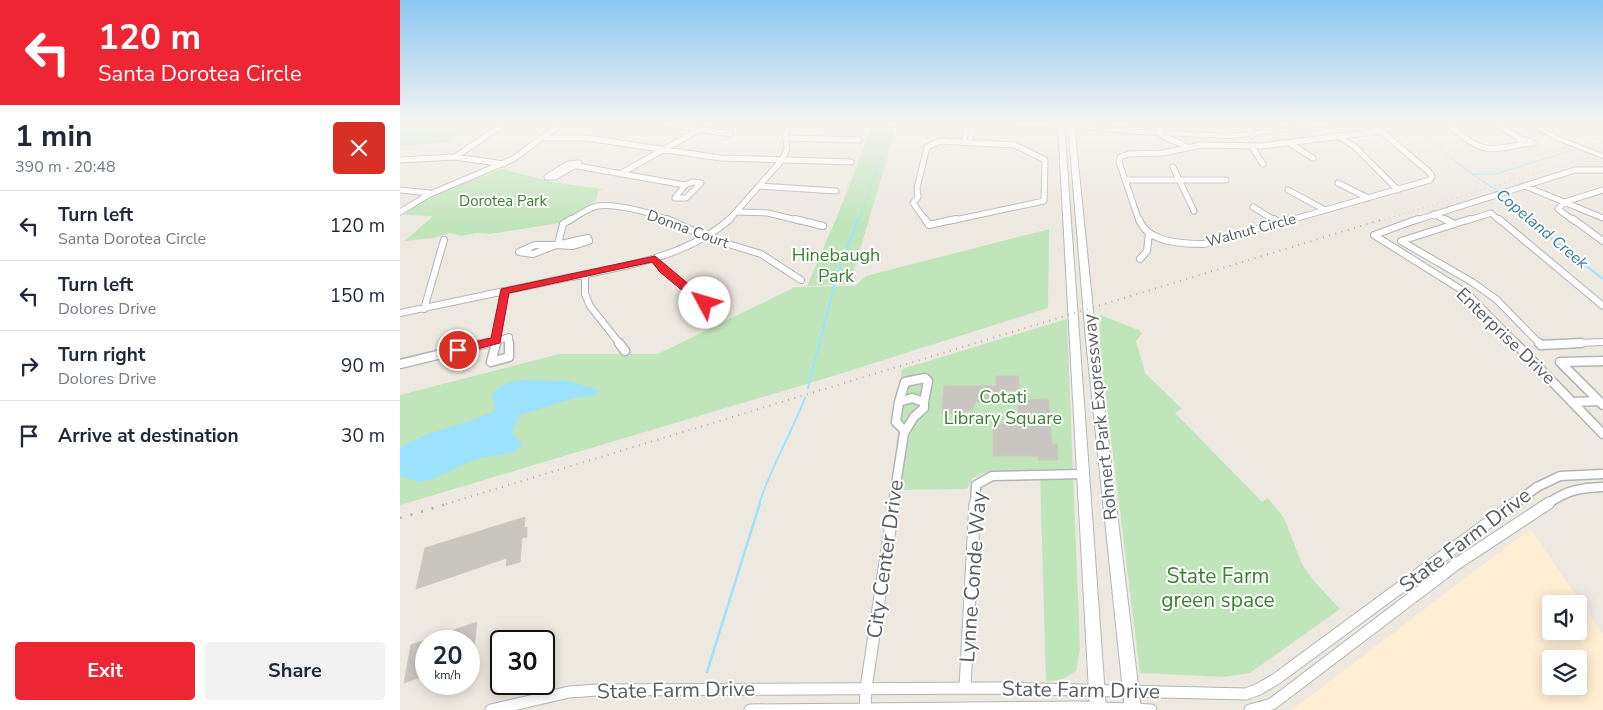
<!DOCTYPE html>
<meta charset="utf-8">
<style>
body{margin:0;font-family:"Nunito Sans",sans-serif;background:#f2f2f3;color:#1f2937;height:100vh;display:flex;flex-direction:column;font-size:19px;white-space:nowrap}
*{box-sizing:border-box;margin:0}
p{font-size:16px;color:#747a83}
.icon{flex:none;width:28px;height:28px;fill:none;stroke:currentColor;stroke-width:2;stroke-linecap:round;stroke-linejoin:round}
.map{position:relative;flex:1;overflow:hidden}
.side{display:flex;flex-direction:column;background:#fff;width:400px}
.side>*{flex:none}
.guide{background:#ee2533;color:#fff;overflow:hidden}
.fabs{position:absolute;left:1142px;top:595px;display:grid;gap:10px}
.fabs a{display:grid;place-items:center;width:45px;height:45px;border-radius:5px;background:#fff;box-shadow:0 2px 12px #0003;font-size:25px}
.speed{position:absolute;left:15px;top:630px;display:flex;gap:10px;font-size:25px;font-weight:700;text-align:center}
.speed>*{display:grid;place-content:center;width:65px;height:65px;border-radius:50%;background:#fff;box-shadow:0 2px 12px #0003;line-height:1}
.speed small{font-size:12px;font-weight:400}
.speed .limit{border:2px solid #111;border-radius:8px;background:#fff;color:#111}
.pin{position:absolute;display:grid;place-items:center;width:42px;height:42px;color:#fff;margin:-21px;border:2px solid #fff;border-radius:50%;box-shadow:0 1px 5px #0007}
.me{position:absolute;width:55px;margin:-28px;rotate:309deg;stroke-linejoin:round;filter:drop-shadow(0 0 4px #0008)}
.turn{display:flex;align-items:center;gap:18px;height:105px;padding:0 15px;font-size:22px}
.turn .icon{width:65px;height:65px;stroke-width:2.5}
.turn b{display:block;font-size:35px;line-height:42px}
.round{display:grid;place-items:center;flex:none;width:52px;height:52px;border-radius:5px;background:#f2f2f3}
.headline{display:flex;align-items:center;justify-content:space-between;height:85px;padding:0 15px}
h1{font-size:30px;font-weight:700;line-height:38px}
.cta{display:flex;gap:10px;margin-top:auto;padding:10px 15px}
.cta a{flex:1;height:58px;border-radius:5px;background:#ee2533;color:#fff;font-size:20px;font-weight:700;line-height:58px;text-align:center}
.cta a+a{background:#f2f2f3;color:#1f2937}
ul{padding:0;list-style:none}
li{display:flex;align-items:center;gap:15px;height:70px;padding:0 15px;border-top:1px solid #e0e1e3}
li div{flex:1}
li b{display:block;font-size:19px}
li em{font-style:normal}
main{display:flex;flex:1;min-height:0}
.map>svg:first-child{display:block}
</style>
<main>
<section class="side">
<div class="guide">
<div class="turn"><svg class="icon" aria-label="left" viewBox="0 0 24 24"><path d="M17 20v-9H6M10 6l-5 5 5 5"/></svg><div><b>120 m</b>Santa Dorotea Circle</div></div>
</div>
<div class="headline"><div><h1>1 min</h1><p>390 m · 20:48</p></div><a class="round" style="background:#d93025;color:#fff"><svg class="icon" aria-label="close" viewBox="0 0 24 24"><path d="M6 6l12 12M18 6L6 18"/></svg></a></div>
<ul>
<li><svg class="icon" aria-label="left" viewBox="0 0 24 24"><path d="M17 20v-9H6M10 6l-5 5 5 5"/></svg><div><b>Turn left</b><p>Santa Dorotea Circle</p></div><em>120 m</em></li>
<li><svg class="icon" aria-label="left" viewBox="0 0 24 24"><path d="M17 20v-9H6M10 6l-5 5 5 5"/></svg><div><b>Turn left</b><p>Dolores Drive</p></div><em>150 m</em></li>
<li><svg class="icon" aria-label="right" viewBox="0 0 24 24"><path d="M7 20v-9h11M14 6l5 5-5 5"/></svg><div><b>Turn right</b><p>Dolores Drive</p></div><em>90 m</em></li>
<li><svg class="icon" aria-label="arrive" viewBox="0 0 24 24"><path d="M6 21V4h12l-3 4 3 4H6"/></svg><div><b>Arrive at destination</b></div><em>30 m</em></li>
</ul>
<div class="cta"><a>Exit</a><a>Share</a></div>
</section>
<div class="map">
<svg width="1203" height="710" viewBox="0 0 1203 710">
<rect width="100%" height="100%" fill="#ede8e0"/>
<path fill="#ffeed3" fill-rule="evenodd" d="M1130,529L1203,634V710H892ZM1151,604H1179V631H1151ZM1151,659H1179V686H1151Z"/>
<path fill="#c1e5bb" d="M0,124H72L48,142L0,146Z
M473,124H497L450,284L407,286L436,219Z
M102,169L153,182L202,189L198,192L196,201L159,223L90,234L76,233L61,236L51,233L33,238L5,241L33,216L4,215C31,191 69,181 102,169Z
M649,229L648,308L433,376L0,505V395L159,354H258L395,287L455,286L466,276Z
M700,315L739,330L742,334L736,341L745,373L782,409L775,413L862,502L868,498L884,518L902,564L914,581L940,609L850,673L824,677L740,673L700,349Z
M667,319L680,650L676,671L661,680L646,681L640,473H583L572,479L567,489L500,490L509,429L494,424L502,369Z"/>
<path fill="#9de3ff" d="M123,380L170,381L197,390L198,392L195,396L178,397L120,415L112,432L122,445L115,452L76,459L30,480L18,482L0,476V448C27,429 64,427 93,411L95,409L92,394C100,385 111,381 123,380Z"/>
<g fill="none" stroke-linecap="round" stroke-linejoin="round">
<path stroke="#9de3ff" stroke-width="1" d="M1012,124C1041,149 1067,173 1100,192
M1190,145L1203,142
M1072,174H1096L1176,149
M1104,194L1123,208L1131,221
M458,221L485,149L490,124"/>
<path stroke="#9de3ff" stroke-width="2" d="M1130,219L1134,225L1203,279
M408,388L437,275L458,219
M359,504C371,467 391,434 405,398"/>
<path stroke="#9de3ff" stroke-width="2.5" d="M307,672L360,503"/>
</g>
<path fill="#c9c5bf" stroke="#d1c8be" d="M596,376H619V390L599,391L600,397L593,399V402H576L572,410L565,411V413H542L544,386H596Z
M648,399L652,444H657L658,460H638V456H593V424L619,423L618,402H627V400Z
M125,517L124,528L127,527V537L122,538L120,562L106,566L107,558L16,589L25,548Z
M77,622L73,657L69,656V641H26V675L4,683L11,645Z"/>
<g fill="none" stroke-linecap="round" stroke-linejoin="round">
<g stroke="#b1b5b8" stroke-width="7">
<path id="minor-far3" d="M266,124L330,134
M617,124L671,126
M759,124L761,135L785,146
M847,124L853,135
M972,124L981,131
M1047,124C1078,148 1082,154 1122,144L1119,138L1097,124
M1178,124L1179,127
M938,136L955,147L998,190
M146,138H187L320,158L451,162
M385,138L459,140
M1119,138L1134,143L1122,144
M564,142L567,124
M570,142L573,124
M889,143L913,158
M852,147L863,164
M55,157L104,124
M0,160L55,157L104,164
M179,163L155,177H147L168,164Z
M177,166L285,185
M773,167L794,211
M220,174L300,129
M726,180H826
M292,182L301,183L286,198H275L285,185Z
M938,183L968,198
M360,186L436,191
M1125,186L1203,218
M0,190L30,193
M888,190L925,210
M853,207L876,221
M0,212L28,195L113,159L161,124
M338,212L368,213L400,221
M1034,214L1047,221
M169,221C177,216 188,208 197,206C215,203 253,213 270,221
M328,221L382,160L387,149L385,133L392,124
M526,221L513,203L518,197L517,188L527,147L540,141L615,145L645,160L644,201L550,221
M739,221L719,162L720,157L729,154L763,153L801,145L861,146L981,131
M887,221L1030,180L1032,176L1029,172L981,131
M1014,221L1175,170H1203
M1066,221L1091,213L1100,221
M1174,221L1158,209L1165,202L1203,190"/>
</g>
<g stroke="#b1b5b8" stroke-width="8">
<path id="minor-far2" d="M267,219L306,237L361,254L401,280
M395,219L423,226
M525,219L529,225L556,219
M739,219C747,243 783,244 804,244L891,219
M874,219L880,223
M1018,219L974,235L1068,294L1117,344
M1045,219L1054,224
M1070,219L1001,241L1072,282L1096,299L1140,344
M1099,219L1203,306
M1173,219L1203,241
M188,238L189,241L173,246L156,245Z
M158,244L163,224L171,219
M135,245H156L133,254L119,252Z
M255,258L263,270L319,314
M740,259L747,251L749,233
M185,274V294L190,306L220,344
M24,309L44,240
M0,313C51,302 102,292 152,281C212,268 282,261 330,219
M82,344L96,341L104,291
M95,344L96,341L109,337V344
M1155,344L1203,342"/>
</g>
<g stroke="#b1b5b8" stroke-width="11">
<path id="minor-far1" d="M96,343L91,362L109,357V343
M219,343L225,351
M1115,343L1203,434
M1139,343L1141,345L1181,343
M1203,361L1160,362L1203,405
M0,364L87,343
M499,402L505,382L525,378L528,381L524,402
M1172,402L1199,401
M493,504L504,433L514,417L524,408V402L512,398L499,402L496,422L504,430
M575,504L576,485L592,476L682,474
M1114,504L1137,487L1160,476L1203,474
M1147,504C1168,490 1178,488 1203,487"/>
</g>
<g stroke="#b1b5b8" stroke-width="13">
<path id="minor" d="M565,687L575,503
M91,710L169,692L198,690L598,688L846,694L859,689L876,679L1115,503
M350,710L680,707L751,710
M465,710L466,688L494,503
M850,710L872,704L1055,565L1149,503"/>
</g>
<g stroke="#b1b5b8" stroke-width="2">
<path id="tertiary" d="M671,124L739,130L831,134L919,124H937L831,138L739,134L669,127V125Z
M1127,124H1134L1161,138L1203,154V158L1157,140Z"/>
</g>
<g stroke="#b2b7bc" stroke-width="2">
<path id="secondary" d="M658,124H664L706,710H690Z
M668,124H674L696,340L741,710H725L686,340Z"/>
</g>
<use href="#minor-far3" stroke="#fff" stroke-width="5"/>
<use href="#minor-far2" stroke="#fff" stroke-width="6"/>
<use href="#minor-far1" stroke="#fff" stroke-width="8"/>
<use href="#minor" stroke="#fff" stroke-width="11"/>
<use href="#tertiary" fill="#fff" fill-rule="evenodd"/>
<use href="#secondary" fill="#fff" fill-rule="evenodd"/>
<path stroke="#b0b1b2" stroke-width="1" stroke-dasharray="0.5 4.5" stroke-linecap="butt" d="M980,221L1203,153"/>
<path stroke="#b0b1b2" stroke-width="2" stroke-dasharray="1 5.5" stroke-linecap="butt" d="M46,504L984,219"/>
<path stroke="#b0b1b2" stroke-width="2.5" stroke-dasharray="2 9" stroke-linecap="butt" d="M0,518L50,503"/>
</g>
<linearGradient id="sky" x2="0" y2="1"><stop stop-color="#8ac7f1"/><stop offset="0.55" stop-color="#f7f5f1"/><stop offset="1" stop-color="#f7f5f1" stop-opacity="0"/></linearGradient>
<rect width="1203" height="224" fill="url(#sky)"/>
<path fill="#ee2533" stroke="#9b1821" d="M255,256L309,301V306H301L260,272L252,262L109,293L100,343L58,354L52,350L54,347L91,338L101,289Z"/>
<g text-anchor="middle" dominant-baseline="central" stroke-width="4" stroke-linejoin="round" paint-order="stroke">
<g font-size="15" fill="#398130" stroke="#fff">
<text x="103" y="201">Dorotea Park</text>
</g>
<g font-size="15" fill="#595e62" stroke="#fff">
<text transform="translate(288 229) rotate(20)">Donna Court</text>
<text transform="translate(851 230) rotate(-15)">Walnut Circle</text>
</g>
<g font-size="16" font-style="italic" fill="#347aa1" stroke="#fff">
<text transform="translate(1142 229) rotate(40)">Copeland Creek</text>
</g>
<g font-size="18" fill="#398130" stroke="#fff">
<text x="436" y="255">Hinebaugh<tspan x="436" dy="21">Park</tspan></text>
<text x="603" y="397">Cotati<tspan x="603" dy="21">Library Square</tspan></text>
</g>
<g font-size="18" fill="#595e62" stroke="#fff">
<text transform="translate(1106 336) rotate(44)">Enterprise Drive</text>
<text transform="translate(700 417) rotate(-96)">Rohnert Park Expressway</text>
</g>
<g font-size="21" fill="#595e62" stroke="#fff">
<text transform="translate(1065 540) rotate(-37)">State Farm Drive</text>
<text transform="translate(485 559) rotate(-82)">City Center Drive</text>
<text transform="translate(573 577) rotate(-86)">Lynne Conde Way</text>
<text transform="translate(276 690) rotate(-1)">State Farm Drive</text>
<text transform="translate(681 690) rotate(1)">State Farm Drive</text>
</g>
<g font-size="21" fill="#398130" stroke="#fff">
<text x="818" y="576">State Farm<tspan x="818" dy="24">green space</tspan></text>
</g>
</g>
</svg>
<div class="fabs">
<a><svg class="icon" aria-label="sound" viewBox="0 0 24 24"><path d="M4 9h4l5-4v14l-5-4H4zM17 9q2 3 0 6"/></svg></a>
<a><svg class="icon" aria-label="layers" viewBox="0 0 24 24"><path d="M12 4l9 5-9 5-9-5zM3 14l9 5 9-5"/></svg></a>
</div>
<div class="speed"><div>20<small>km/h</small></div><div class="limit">30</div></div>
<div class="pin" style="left:58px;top:350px;background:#d93025"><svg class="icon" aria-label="arrive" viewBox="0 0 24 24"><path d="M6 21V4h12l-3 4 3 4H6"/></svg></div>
<svg class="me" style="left:305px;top:303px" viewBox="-20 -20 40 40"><circle r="19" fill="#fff"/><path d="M0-13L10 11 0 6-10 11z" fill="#ee2533"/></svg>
</div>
</main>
